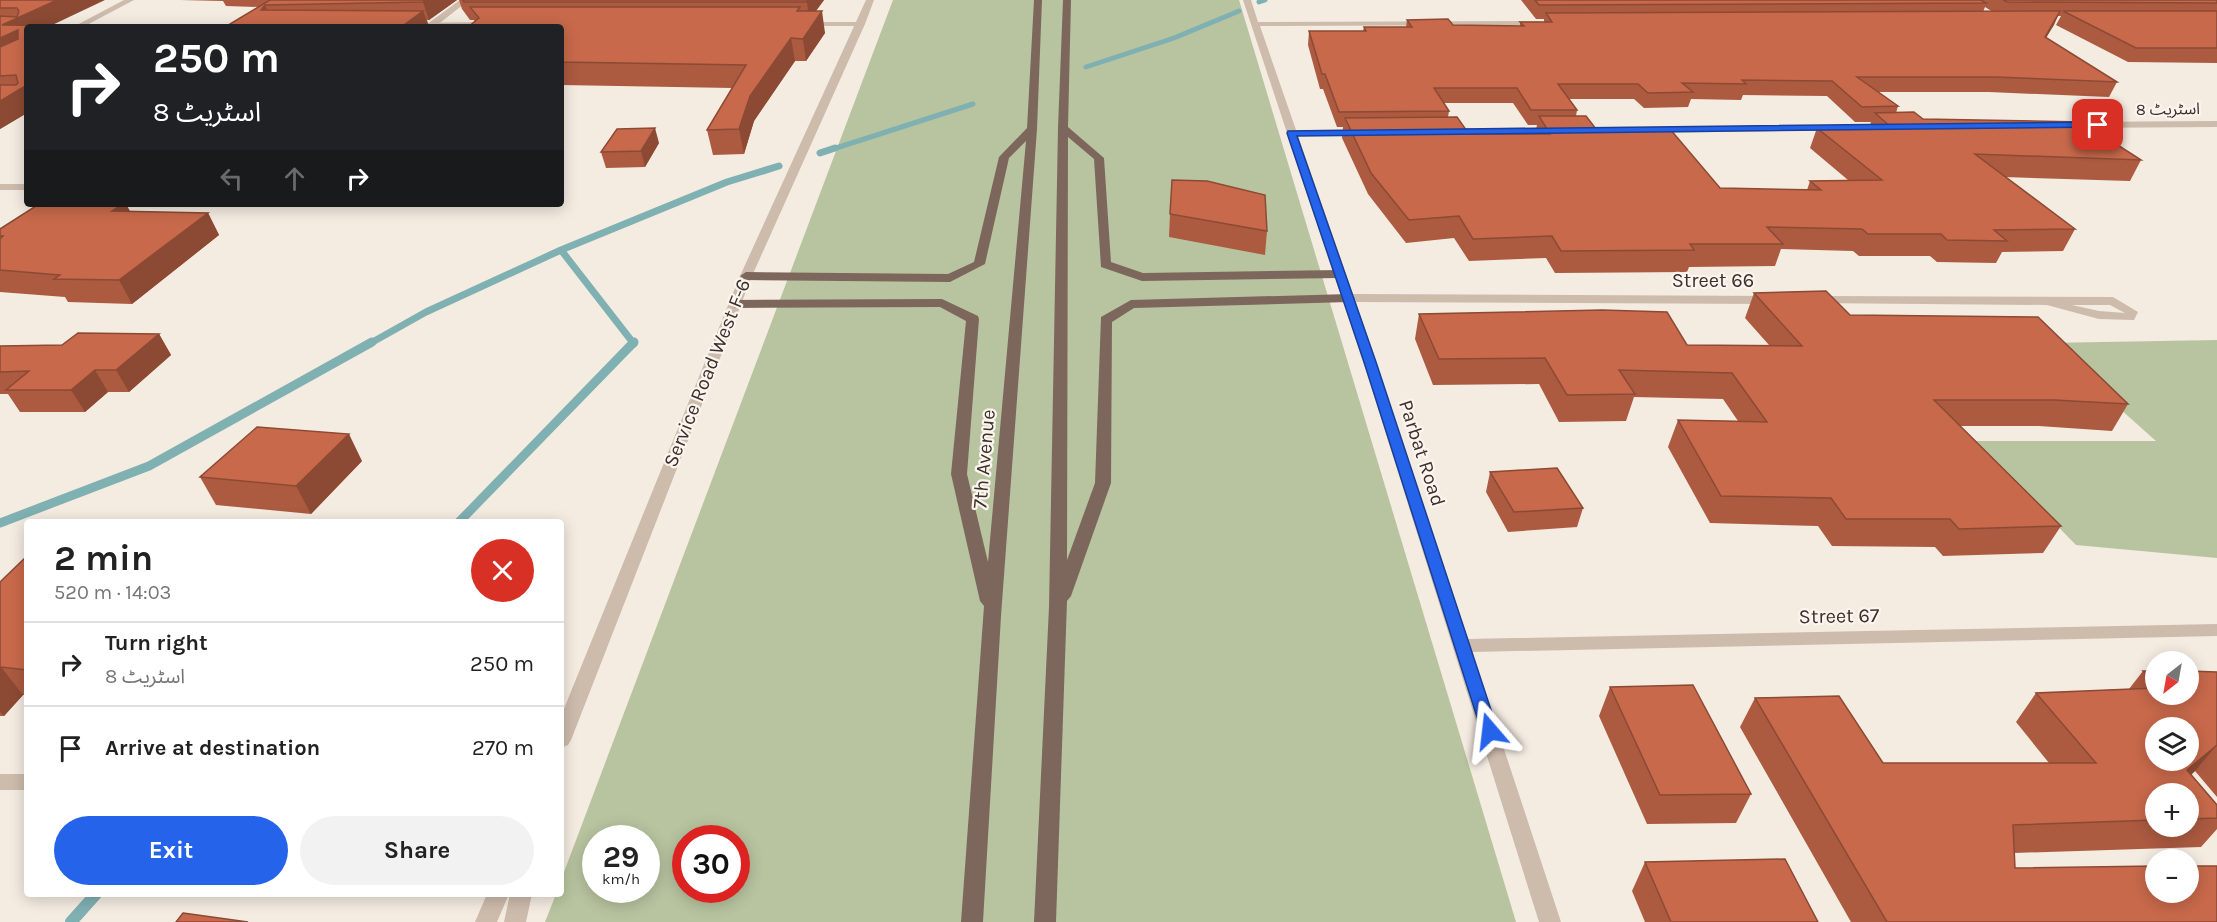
<!DOCTYPE html>
<meta charset="utf-8">
<style>
body{margin:0;font-family:Karla,"Noto Sans Arabic",sans-serif;background:#f2f2f2;color:#222;height:100vh;display:flex;flex-direction:column;font-size:22px;white-space:nowrap}
*{box-sizing:border-box;margin:0}
p{font-size:20px;color:#767676}
.icon{flex:none;width:33px;height:33px;fill:none;stroke:currentColor;stroke-width:2;stroke-linecap:round;stroke-linejoin:round}
.map{position:relative;flex:1;overflow:hidden}
.side{position:absolute;left:24px;top:519px;width:540px;height:378px;display:flex;flex-direction:column;background:#fff;border-radius:6px;box-shadow:0 3px 15px #0003}
.side>*{flex:none}
.hud{position:absolute;left:24px;top:24px;width:540px;height:183px;border-radius:6px;box-shadow:0 3px 15px #0003;background:#202124;color:#fff;overflow:hidden}
.needle{width:39px;rotate:211deg}
.controls{position:absolute;left:2145px;top:651px;display:grid;gap:12px}
.controls a{display:grid;place-items:center;width:54px;height:54px;border-radius:50%;background:#fff;box-shadow:0 3px 15px #0003;font-size:30px}
.speed{position:absolute;left:582px;top:825px;display:flex;gap:12px;font-size:30px;font-weight:700;text-align:center}
.speed>*{display:grid;place-content:center;width:78px;height:78px;border-radius:50%;background:#fff;box-shadow:0 3px 15px #0003;line-height:1}
.speed small{font-size:15px;font-weight:400}
.speed .limit{border:9px solid #d22;background:#fff;color:#111}
.pin{position:absolute;display:grid;place-items:center;width:51px;height:51px;color:#fff;margin:-26px;border-radius:12px;box-shadow:0 3px 9px #0006}
.me{position:absolute;width:66px;margin:-33px;rotate:343deg;stroke-linejoin:round;filter:drop-shadow(0 0 4px #0008)}
.turn{display:flex;align-items:center;gap:21px;height:126px;padding:0 30px;font-size:27px}
.turn .icon{width:78px;height:78px;stroke-width:2.5}
.turn b{display:block;font-size:42px;line-height:51px}
.lanes{display:flex;align-items:center;height:57px;padding:0 30px;background:#0003;justify-content:center;gap:30px;direction:ltr}
.lanes .off{opacity:.35}
.round{display:grid;place-items:center;flex:none;width:63px;height:63px;border-radius:32px;background:#f2f2f2}
.summary{display:flex;align-items:center;justify-content:space-between;height:102px;padding:0 30px}
h1{font-size:36px;font-weight:700;line-height:45px}
.cta{display:flex;gap:12px;margin-top:auto;padding:12px 30px}
.cta a{flex:1;height:69px;border-radius:36px;background:#2563eb;color:#fff;font-size:24px;font-weight:700;line-height:69px;text-align:center}
.cta a+a{background:#f2f2f2;color:#222}
ul{padding:0;list-style:none}
li{display:flex;align-items:center;gap:18px;height:84px;padding:0 30px;border-top:2px solid #e0e0e0}
li div{flex:1}
li b{display:block;font-size:22px}
li em{font-style:normal}
.map>svg:first-child{display:block}
</style>
<div class="map">
<svg width="2217" height="922" viewBox="0 0 2217 922">
<rect width="100%" height="100%" fill="#f4ebe1"/>
<path fill="#b8c4a0" fill-rule="evenodd" d="M893,0H1239L1516,922H545L556,894H561V880ZM596,838H646V890H596ZM686,838H736V890H686Z
M2217,340V558L2076,545L1974,441H2156L2046,343Z"/>
<g fill="none" stroke-linecap="round" stroke-linejoin="round">
<path stroke="#7fb0b2" stroke-width="5" d="M1259,2L1265,0
M1086,67L1174,38L1239,11
M830,150L973,104"/>
<path stroke="#7fb0b2" stroke-width="7" d="M820,153L835,148
M369,344L426,312L561,250
M634,344L561,250L727,182L779,166"/>
<path stroke="#7fb0b2" stroke-width="9" d="M459,522L634,342
M0,523L149,466L372,342"/>
<path stroke="#7fb0b2" stroke-width="12" d="M71,922L96,894"/>
<path fill="#cdbbac" fill-rule="evenodd" d="M460,0H469L436,26H430V22Z"/>
<path fill="#cdbbac" fill-rule="evenodd" d="M124,0H134L83,27H73Z
M1243,0H1251L1258,22L1540,21L1544,23L1540,25L1260,26L1296,130L1362,129L1367,132L1362,135L1298,136L1353,294L1771,296L1777,300L1771,304L1356,302L1468,639L2217,624V636L1472,652L1561,922H1539L1370,383Z
M490,22L494,24L493,26L407,27L405,25L409,23Z
M805,22H861L865,24L861,26H802L801,24Z
M2217,121V127L2067,128L2062,125L2067,122Z
M1836,125L1839,126V130L1647,133L1642,130L1647,127Z
M1554,127L1557,128V132L1446,135L1441,132L1446,129Z
M0,184H27V190H0Z
M1816,296L2113,297L2138,312L2134,320L2099,319L2047,305L1812,303L1810,300L1812,297ZM2072,305H2110L2125,313L2099,311Z
M0,774H27V790H0Z"/>
<path fill="#cdbbac" fill-rule="evenodd" d="M866,0H874L865,24L752,276L571,740L568,745L561,748V716L740,276Z
M487,894H509L497,922H475Z
M510,894H532L526,922H504Z"/>
<path fill="#7d675c" fill-rule="evenodd" d="M1034,0H1042L1037,129L1001,616L983,922H961L984,606L980,601L951,474L966,321L940,307L735,308L729,304L735,300L942,299L978,316L979,319L967,474L988,562L1026,141L1009,158L985,264L950,282L746,280L740,276L746,272L948,274L974,262L999,157L1027,128Z
M1063,0H1071L1068,127L1104,158L1111,262L1143,273L1340,270L1346,274L1340,278L1142,281L1101,267L1094,159L1068,137L1067,560L1095,483L1101,317L1131,300L1349,294L1355,298L1349,302L1134,308L1112,322L1111,483L1071,596L1067,601L1056,922H1034L1049,607L1058,128Z"/>
</g>
<path fill="#ac5a40" fill-rule="evenodd" d="M0,0L50,26L74,27H27V113L0,129Z
M180,0H457L429,20H427L429,27H225L259,7L226,6L223,1Z
M459,0H824L816,11L825,33L806,61H795L754,121L744,154L713,155L707,130L732,88L561,85V27L475,22L474,20H470L462,9Z
M1521,0H2217V63L2128,62L2056,25L2061,16H2058L2046,38L2117,82L2109,97L1989,92H1878L1898,106L1896,113L1923,119L2141,160L2130,181L2004,177L2075,229L2063,251L2002,252L1996,263L1937,262L1930,256H1859L1853,251L1781,249L1775,266L1689,267L1687,272L1555,273L1546,258L1469,261L1454,238L1406,243L1368,194L1342,138L1343,127H1337L1323,89H1320L1308,45L1309,31H1363L1364,27H1406L1407,20L1453,25L1520,26V22H1544V19H1536ZM1985,7L1993,12H1983ZM1743,95L1827,96L1855,122H1871L1869,127L1817,128L1810,148L1848,180L1810,181L1807,190L1720,188L1596,129L1576,116L1577,110L1569,99H1634L1644,108L1688,107L1691,99L1741,100ZM1444,103H1513L1528,125H1537L1535,134H1469L1448,117L1449,111Z
M659,143L645,167L606,168L601,152Z
M39,204H126L130,212L208,213L219,235L132,304L68,302L65,297L0,292V229Z
M1170,214L1267,231L1265,255L1169,237Z
M1754,293L1850,315L2128,404L2112,431L2039,426H1960L2061,526L2043,553L1943,556L1935,547L1832,546L1818,526L1710,523L1668,447L1678,420L1738,421L1723,399L1634,397L1626,421L1559,422L1539,384L1433,385L1415,339L1419,314L1687,345H1769L1745,318Z
M159,334L171,355L129,392H108L85,412H20L8,394H0V346L62,345Z
M362,461L311,514L216,505L200,477Z
M1490,472L1583,508L1577,527L1508,532L1486,492Z
M27,556V695H23L4,716H0V582Z
M2143,671H2156V694L2217,672V797L2195,771L2191,775L2217,805V829L2201,847L2014,853L2015,868L2217,922H1851L1740,727L1755,698L1883,763H2049L2016,722L2036,693L2129,689ZM2156,794H2188V826H2156Z
M1610,687L1751,794L1736,823L1647,824L1599,716Z
M1645,862L1818,922H1645L1632,891Z"/>
<path fill="#8c4a34" d="M57,0H105L48,27L0,62V38L2,25Z
M425,0H457L429,20L423,2Z
M808,0H824L809,20L807,2Z
M265,5L273,23L261,10Z
M423,11L429,27H401Z
M822,11L825,33L806,61L803,39Z
M2060,11L2054,25L2038,51L2045,37Z
M791,38L795,61L754,121L744,154L739,129L750,96Z
M27,85V113L0,129V101Z
M655,128L659,143L645,167L641,151Z
M122,204H126L137,224L112,211Z
M208,213L219,235L132,304L119,280Z
M159,334L171,355L129,392L116,370Z
M95,370L108,392L85,412L71,390Z
M349,434L362,461L311,514L296,486Z
M1,667L23,695L4,716L0,712V668Z
M2217,745L2195,771L2169,794L2187,770Z"/>
<path fill="#c8694b" stroke="#8c4a34" stroke-width="1.5" fill-rule="evenodd" d="M0,0H57L2,25L74,26L27,27V85L0,101V85H16L18,83L16,75L0,76V47L18,39V30L0,38V16L17,17L19,11L17,8H0Z
M270,0H425L423,2L265,5L261,10L423,11L401,27H225Z
M463,0H808L807,2H464Z
M1535,0H1981L1986,3L1539,5Z
M2003,0H2217V3L2007,2Z
M470,7H800L797,11H822L803,39L791,38L750,96L739,129L707,130L746,65L561,62V27H468L479,18Z
M2060,11L2045,37L2117,82L1995,77H1857L1898,106L1862,107L1832,81L1742,80L1746,84L1682,83L1693,92L1648,93L1638,84H1558L1577,110H1531L1517,88H1434L1449,111L1339,112L1325,74H1322L1309,31H1366L1364,27H1412L1407,20L1448,19L1453,25L1524,26L1520,22H1552L1546,13Z
M2063,11H2217V48H2136Z
M1914,112L1923,119L2082,122L2141,160L1975,154L2075,229L1994,230L2007,241L1947,240L1941,234H1868L1862,229L1767,227L1783,244H1690L1694,250L1561,251L1552,236L1473,239L1459,216L1409,220L1371,173L1345,118L1457,117L1469,134H1550L1539,116H1586L1596,129H1670L1720,188L1821,190L1810,181L1882,180L1817,128L1891,127L1875,113Z
M655,128L641,151L601,152L617,129Z
M1172,180L1207,181L1265,195L1267,231L1170,214Z
M39,204H122L112,211L208,213L119,280L54,279L60,275L0,270V239L3,236H0V229Z
M1826,291L1850,315L2038,317L2128,404L2054,400H1934L2061,526L1959,529L1950,519H1846L1831,498L1721,496L1678,420L1767,422L1732,373L1619,370L1635,394L1567,395L1545,358L1439,359L1419,314L1602,310L1667,312L1687,345L1802,346L1754,293Z
M78,333L159,334L116,370H95L71,390H6L29,371L0,372V346L62,345Z
M257,427L349,434L296,486L200,477Z
M1557,468L1583,508L1514,512L1490,472Z
M27,556V670L1,667L0,668V582Z
M2143,671H2156V685Z
M2188,671L2217,672V745L2187,770L2217,805V818L2188,819V794H2156V820L2013,825L2015,868L2156,866V892H2188V866H2217V922H1887L1755,698L1839,696L1883,763H2096L2036,693L2156,688V694H2188ZM2156,728H2188V760H2156Z
M1693,685L1751,794L1660,795L1610,687Z
M1785,859L1818,922H1671L1645,862Z
M183,913L248,922H176Z"/>
<path fill="#2563eb" stroke="#184099" stroke-width="1.5" d="M2098,122L2103,125L2101,127L1297,136L1376,362L1498,731L1496,736L1490,738L1483,736L1364,362L1287,133L1288,131Z"/>
<g text-anchor="middle" dominant-baseline="central" stroke-width="4.5" stroke-linejoin="round" paint-order="stroke">
<g font-size="16" fill="#3b302b" stroke="#fbf5ee">
<text transform="translate(2168 109) rotate(-1)">اسٹریٹ 8</text>
</g>
<g font-size="20" fill="#3b302b" stroke="#fbf5ee">
<text x="1713" y="280">Street 66</text>
<text transform="translate(707 373) rotate(-68)">Service Road West F-6</text>
<text transform="translate(1422 453) rotate(72)">Parbat Road</text>
<text transform="translate(984 459) rotate(-85)">7th Avenue</text>
<text transform="translate(1839 616) rotate(-1)">Street 67</text>
</g>
</g>
</svg>
<div class="controls">
<a><svg class="needle" viewBox="-14 -14 28 28"><path d="M0-13l5 13h-10z" fill="#e53935"/><path d="M0 13l5-13h-10z" fill="#767676"/></svg></a>
<a><svg class="icon" aria-label="layers" viewBox="0 0 24 24"><path d="M12 4l9 5-9 5-9-5zM3 14l9 5 9-5"/></svg></a>
<a>+</a>
<a>−</a>
</div>
<div class="speed"><div>29<small>km/h</small></div><div class="limit">30</div></div>
<div class="pin" style="left:2098px;top:125px;background:#d93025"><svg class="icon" aria-label="arrive" viewBox="0 0 24 24"><path d="M6 21V4h12l-3 4 3 4H6"/></svg></div>
<svg class="me" style="left:1490px;top:731px" viewBox="-20 -20 40 40"><path d="M0-17L14 15 0 8-14 15z" fill="#2563eb" stroke="#fff" stroke-width="4"/></svg>
<div class="hud">
<div class="turn"><svg class="icon" aria-label="right" viewBox="0 0 24 24"><path d="M7 20v-9h11M14 6l5 5-5 5"/></svg><div><b>250 m</b>اسٹریٹ 8</div></div>
<div class="lanes"><svg class="icon off" aria-label="left" viewBox="0 0 24 24"><path d="M17 20v-9H6M10 6l-5 5 5 5"/></svg><svg class="icon off" aria-label="ahead" viewBox="0 0 24 24"><path d="M12 20V5M6 11l6-6 6 6"/></svg><svg class="icon" aria-label="right" viewBox="0 0 24 24"><path d="M7 20v-9h11M14 6l5 5-5 5"/></svg></div>
</div>
<section class="side">
<div class="summary"><div><h1>2 min</h1><p>520 m · 14:03</p></div><a class="round" style="background:#d93025;color:#fff"><svg class="icon" aria-label="close" viewBox="0 0 24 24"><path d="M6 6l12 12M18 6L6 18"/></svg></a></div>
<ul>
<li><svg class="icon" aria-label="right" viewBox="0 0 24 24"><path d="M7 20v-9h11M14 6l5 5-5 5"/></svg><div><b>Turn right</b><p>اسٹریٹ 8</p></div><em>250 m</em></li>
<li><svg class="icon" aria-label="arrive" viewBox="0 0 24 24"><path d="M6 21V4h12l-3 4 3 4H6"/></svg><div><b>Arrive at destination</b></div><em>270 m</em></li>
</ul>
<div class="cta"><a>Exit</a><a>Share</a></div>
</section>
</div>
